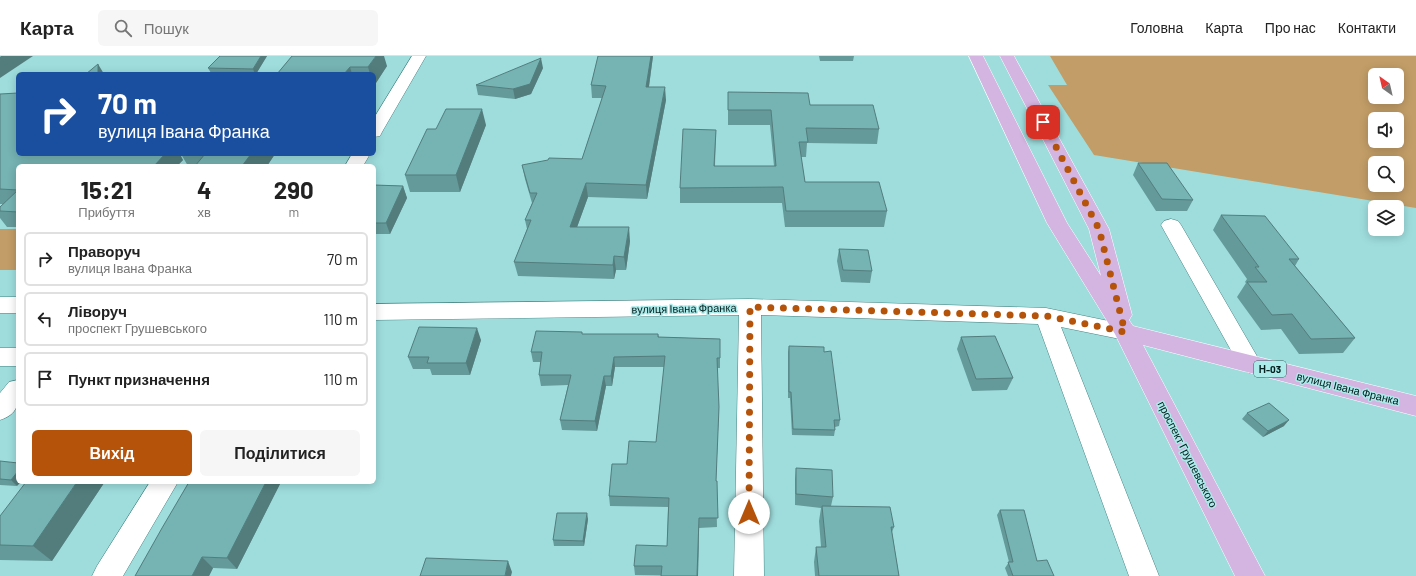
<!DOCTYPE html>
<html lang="uk">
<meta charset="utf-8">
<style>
body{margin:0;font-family:Barlow,sans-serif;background:#f6f6f6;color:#222;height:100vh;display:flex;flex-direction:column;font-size:15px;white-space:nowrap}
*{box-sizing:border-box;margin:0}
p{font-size:13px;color:#767676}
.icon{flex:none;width:22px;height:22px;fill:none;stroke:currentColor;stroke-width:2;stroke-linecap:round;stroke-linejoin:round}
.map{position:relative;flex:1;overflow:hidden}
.sheet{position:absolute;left:16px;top:108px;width:360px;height:320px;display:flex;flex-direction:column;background:#fff;border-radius:6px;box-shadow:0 2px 10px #0003}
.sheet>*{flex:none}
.top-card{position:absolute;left:16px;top:16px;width:360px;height:84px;border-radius:6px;box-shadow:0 2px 10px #0003;background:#1a4fa0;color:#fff;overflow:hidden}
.needle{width:26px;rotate:326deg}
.buttons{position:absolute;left:1368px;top:12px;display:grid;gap:8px}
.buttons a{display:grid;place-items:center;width:36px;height:36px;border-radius:6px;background:#fff;box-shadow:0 2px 10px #0003;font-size:20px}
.pin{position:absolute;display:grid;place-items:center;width:34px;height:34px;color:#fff;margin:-17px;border-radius:8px;box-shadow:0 2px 6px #0006}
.me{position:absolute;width:44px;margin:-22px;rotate:0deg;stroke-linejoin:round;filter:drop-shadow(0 0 3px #0008)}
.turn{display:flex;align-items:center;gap:14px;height:84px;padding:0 16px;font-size:18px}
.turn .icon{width:52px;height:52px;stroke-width:2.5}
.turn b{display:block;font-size:28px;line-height:34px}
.eta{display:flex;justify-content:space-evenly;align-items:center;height:68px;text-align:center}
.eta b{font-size:24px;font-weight:700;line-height:28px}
.button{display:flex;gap:8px;margin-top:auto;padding:8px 16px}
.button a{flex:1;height:46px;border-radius:6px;background:#b45309;color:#fff;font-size:16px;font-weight:700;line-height:46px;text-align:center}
.button a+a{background:#f6f6f6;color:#222}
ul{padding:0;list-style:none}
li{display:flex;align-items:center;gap:12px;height:54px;margin:0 8px 6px;padding:0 8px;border:2px solid #e0e0e0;border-radius:6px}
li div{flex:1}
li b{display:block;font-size:15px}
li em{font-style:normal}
header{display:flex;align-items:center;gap:24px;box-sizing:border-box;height:56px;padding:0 20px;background:#fff;border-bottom:1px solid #e0e0e0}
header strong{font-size:19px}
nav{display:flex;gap:22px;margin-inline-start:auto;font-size:14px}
.search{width:280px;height:36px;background:#f6f6f6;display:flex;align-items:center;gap:10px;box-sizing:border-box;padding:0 14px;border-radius:6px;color:#767676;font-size:15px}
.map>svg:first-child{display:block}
</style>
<header>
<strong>Карта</strong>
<div class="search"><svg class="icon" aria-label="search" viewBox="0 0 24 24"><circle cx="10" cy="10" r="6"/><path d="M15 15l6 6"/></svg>Пошук</div>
<nav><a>Головна</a><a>Карта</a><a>Про нас</a><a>Контакти</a></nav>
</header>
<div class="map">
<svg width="1416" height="520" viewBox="0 0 1416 520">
<rect width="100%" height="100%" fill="#9fdddd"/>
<path fill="#c29d67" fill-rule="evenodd" d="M1050,0H1416V152L1094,99L1048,29H1067ZM1375,19H1397V41H1375ZM1375,63H1397V85H1375ZM1375,107H1397V129H1375Z
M0,173H18V214H0Z"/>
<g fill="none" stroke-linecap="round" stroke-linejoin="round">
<g stroke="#478383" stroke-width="1">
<path id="minor" d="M412,0H426L382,76L380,80L374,81V62Z
M352,98H370L363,110H345Z
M1171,163L1178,165L1181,169L1258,302L1262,308L1258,314L1250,317L1242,314L1161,169L1164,165Z
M0,241H18V257H0Z
M750,243L1046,252L1133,270L1136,276L1133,282L1125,284L1061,271L1159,520H1129L1038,268L761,259L764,520H734L739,259L374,264V248Z
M0,292H18V310H0Z
M18,324C18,343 22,357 0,364V337L9,326Z
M150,426H178L123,520H92L97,510Z"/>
</g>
<g stroke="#fff" stroke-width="1">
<path id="major" d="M969,0H983L1067,167L1101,220L1089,173L1000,0H1014L1109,173L1132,259L1129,264L1133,270L1416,340V360L1143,289L1265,520H1235L1115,278L1047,167Z"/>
</g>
<use href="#minor" fill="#fff" fill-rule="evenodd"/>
<use href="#major" fill="#d4b4e1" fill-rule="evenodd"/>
</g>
<path fill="#659a9a" d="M220,0H267L256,18L211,17L208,12Z
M292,0L387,10L374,30V18H277Z
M598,0H653L649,31L666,44L647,143L588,141L577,171L630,185L626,214H616L614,223L518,220L514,206L527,173L525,164L532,147L525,123L522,109L582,103L602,42H592L591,29Z
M819,0H854L853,5H820Z
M543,12L531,38L515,43L478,39L476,29Z
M728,36L810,49L879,73L877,88L807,87L806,101H801L805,126L887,155L884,171H785L782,147H680V132L716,74L715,110H774L770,69H728Z
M0,38L183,104L177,110H18V171H7L0,162V151L3,148H0Z
M486,69L460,136H410L405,119L436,73Z
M181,98H275L267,110H188Z
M1138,107L1193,144L1187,155H1156L1133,119Z
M374,129L403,130L407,142L390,178H374Z
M1221,159L1299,203L1295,210L1355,282L1343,297L1299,298L1281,273L1261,274L1237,241L1246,227L1245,226L1247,223L1213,174Z
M839,193L872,215L870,227L841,226L837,205Z
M583,278H658L659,281L720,283V312H717L719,351L716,425L717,471L699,472L698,520L635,519L634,510L667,490L668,451L610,450L609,440L627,408L656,386L664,311H615L612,330H606L597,375L562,374L560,364L568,329L541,330L539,319L541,306H533L531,296Z
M961,281L1013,322L1007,334L972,335L957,293Z
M481,284L470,319H432L430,313H413L408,301Z
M789,290L824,296L840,364L839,370L835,371V374L834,380L792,379L790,342H788V296Z
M1247,357L1284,370L1263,381L1242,363Z
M0,405L17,430L0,429Z
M796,412L833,441L831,450L894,471L892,476L899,520H815L814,506L816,491H821L819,465L821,452L795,449V423Z
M189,426H281L237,513L213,512L209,520H135Z
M104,427L52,505L0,504V460Z
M1000,454L1037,505L1054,520H1008L1005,512L1009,506L997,459Z
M588,463L584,490H554L553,484Z"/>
<path fill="#537d7d" d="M1,0H33L0,22V1Z
M261,0H267L256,18H255L253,13Z
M376,0H384L387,10L374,30V18H370L368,11Z
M651,0H653L647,44L646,31Z
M541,2L543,12L531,38L515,43L513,33Z
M98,8L104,18H98Z
M350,11L352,18H344Z
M665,31L666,44L647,143L646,129Z
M482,53L486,69L460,136L456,119Z
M165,98H180L183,104L177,110H154Z
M251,98H275L267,110H242Z
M586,127L588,141L572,185L570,171Z
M403,130L407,142L390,178L386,167Z
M629,171L630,185L626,214L624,201Z
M614,200L616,214L614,223L613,209Z
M477,272L481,284L470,319L466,307Z
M614,301L615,311L612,330L611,320Z
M604,320L606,330L597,375L595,365Z
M1289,364L1284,370L1263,381L1268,375Z
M18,415V426H21L17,430L11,424Z
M77,426H103L104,427L52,505L33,490Z
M266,426H281L237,513L227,502Z
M587,457L588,463L584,490L583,485Z
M699,462L698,520H697Z
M202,501L213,512L209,520H192Z
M508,505L512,516L511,520H505Z"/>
<path fill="#76b3b3" stroke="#537d7d" d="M220,0H261L253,13L208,12Z
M292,0H376L368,11H350L344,18H277Z
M598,0H651L646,31H665L646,129L586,127L570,171H629L624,201L614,200L613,209L514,206L531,164H525L537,137H530L522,109L548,104L549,102L582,103L606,30L591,29Z
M541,2L530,28L513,33L476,29Z
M98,8V18H86Z
M728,36L808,37L810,49H873L879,73L806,72L808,86H799L805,126H879L887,155H786L783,131L680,132L683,73L716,74L714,110H776L771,54H728Z
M18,37V98H165L154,110H18V134L0,133V38Z
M446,53H482L456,119H405L427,73H436Z
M205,98H251L242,110H195Z
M1138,107H1167L1193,144L1162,143Z
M374,129L403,130L386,167H374Z
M18,134V156L0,155V151Z
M1221,159L1265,160L1299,203H1289L1355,282L1311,283L1292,258L1272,259L1247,226H1267L1255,211H1259Z
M839,193L868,194L872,215L843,214Z
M419,271L477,272L466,307H427L429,301H408Z
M536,275L582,276V278H658V281L720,283V302H717L719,351L716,425H717L718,462H699L697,520H661L662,510H634L636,489L667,490L669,442L609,440L612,408H627L629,385L656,386L665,300L614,301L611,320H604L595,365L560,364L571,319H539L542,296H531Z
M995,280L1013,322L976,323L961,281Z
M789,290L824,291V296L831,295L840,364H834L835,374L793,373L791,336H789Z
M1269,347L1289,364L1268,375L1247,357Z
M0,405L18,407V415L11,424L0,423Z
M796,412L832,414L833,441L796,438Z
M26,426H77L33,490L0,489V460Z
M189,426H266L227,502L202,501L192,520H135L162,472Z
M822,450L890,451L894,471H891L899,520H819L816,491H826Z
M1000,454H1024L1037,505L1047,504L1054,520H1013L1008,506H1013Z
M557,457H587L583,485L553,484Z
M426,502L508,505L505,520H420Z"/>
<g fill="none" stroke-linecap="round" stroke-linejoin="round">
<path stroke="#b45309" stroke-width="7" stroke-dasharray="0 12.6" d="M749,457L750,251L1046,260L1125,276L1099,173L1043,66"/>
</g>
<g text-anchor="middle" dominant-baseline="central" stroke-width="3" stroke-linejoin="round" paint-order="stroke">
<rect fill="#acebea" stroke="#365c5b" stroke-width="1" x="1254" y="305" width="32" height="16" rx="3"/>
<g font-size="10" font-weight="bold" fill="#041e1e">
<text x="1270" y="313">Н-03</text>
</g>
<g font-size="11" fill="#041e1e" stroke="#acebea">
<text transform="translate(684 252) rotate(-1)">вулиця Івана Франка</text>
<text transform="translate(1348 332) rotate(14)">вулиця Івана Франка</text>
<text transform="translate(1188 398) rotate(63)">проспект Грушевського</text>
</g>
</g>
</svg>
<div class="buttons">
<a><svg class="needle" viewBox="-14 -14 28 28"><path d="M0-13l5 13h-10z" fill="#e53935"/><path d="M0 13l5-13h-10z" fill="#767676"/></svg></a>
<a><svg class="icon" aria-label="sound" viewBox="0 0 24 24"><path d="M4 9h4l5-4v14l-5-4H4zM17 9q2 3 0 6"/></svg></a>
<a><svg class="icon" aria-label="search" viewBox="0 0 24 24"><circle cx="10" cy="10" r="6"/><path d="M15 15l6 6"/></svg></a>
<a><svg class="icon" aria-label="layers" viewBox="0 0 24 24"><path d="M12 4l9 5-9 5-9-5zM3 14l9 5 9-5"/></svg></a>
</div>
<div class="pin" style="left:1043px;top:66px;background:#d93025"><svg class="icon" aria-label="arrive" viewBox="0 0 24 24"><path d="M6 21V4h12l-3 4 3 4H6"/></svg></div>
<svg class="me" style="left:749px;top:457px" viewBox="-20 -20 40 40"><circle r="19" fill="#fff"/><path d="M0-13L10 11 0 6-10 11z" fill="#b45309"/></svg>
<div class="top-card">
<div class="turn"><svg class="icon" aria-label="right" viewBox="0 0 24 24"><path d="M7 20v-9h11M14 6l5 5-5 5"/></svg><div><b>70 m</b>вулиця Івана Франка</div></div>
</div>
<section class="sheet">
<div class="eta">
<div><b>15:21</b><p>Прибуття</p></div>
<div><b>4</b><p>хв</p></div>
<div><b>290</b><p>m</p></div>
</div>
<ul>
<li><svg class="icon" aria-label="right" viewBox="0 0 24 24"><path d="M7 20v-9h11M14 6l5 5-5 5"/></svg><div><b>Праворуч</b><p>вулиця Івана Франка</p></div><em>70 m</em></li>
<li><svg class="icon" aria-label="left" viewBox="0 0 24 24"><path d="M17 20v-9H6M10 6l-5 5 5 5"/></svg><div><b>Ліворуч</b><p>проспект Грушевського</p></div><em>110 m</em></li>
<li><svg class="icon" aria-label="arrive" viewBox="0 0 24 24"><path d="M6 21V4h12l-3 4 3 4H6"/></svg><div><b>Пункт призначення</b></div><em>110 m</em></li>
</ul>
<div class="button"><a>Вихід</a><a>Поділитися</a></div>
</section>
</div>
